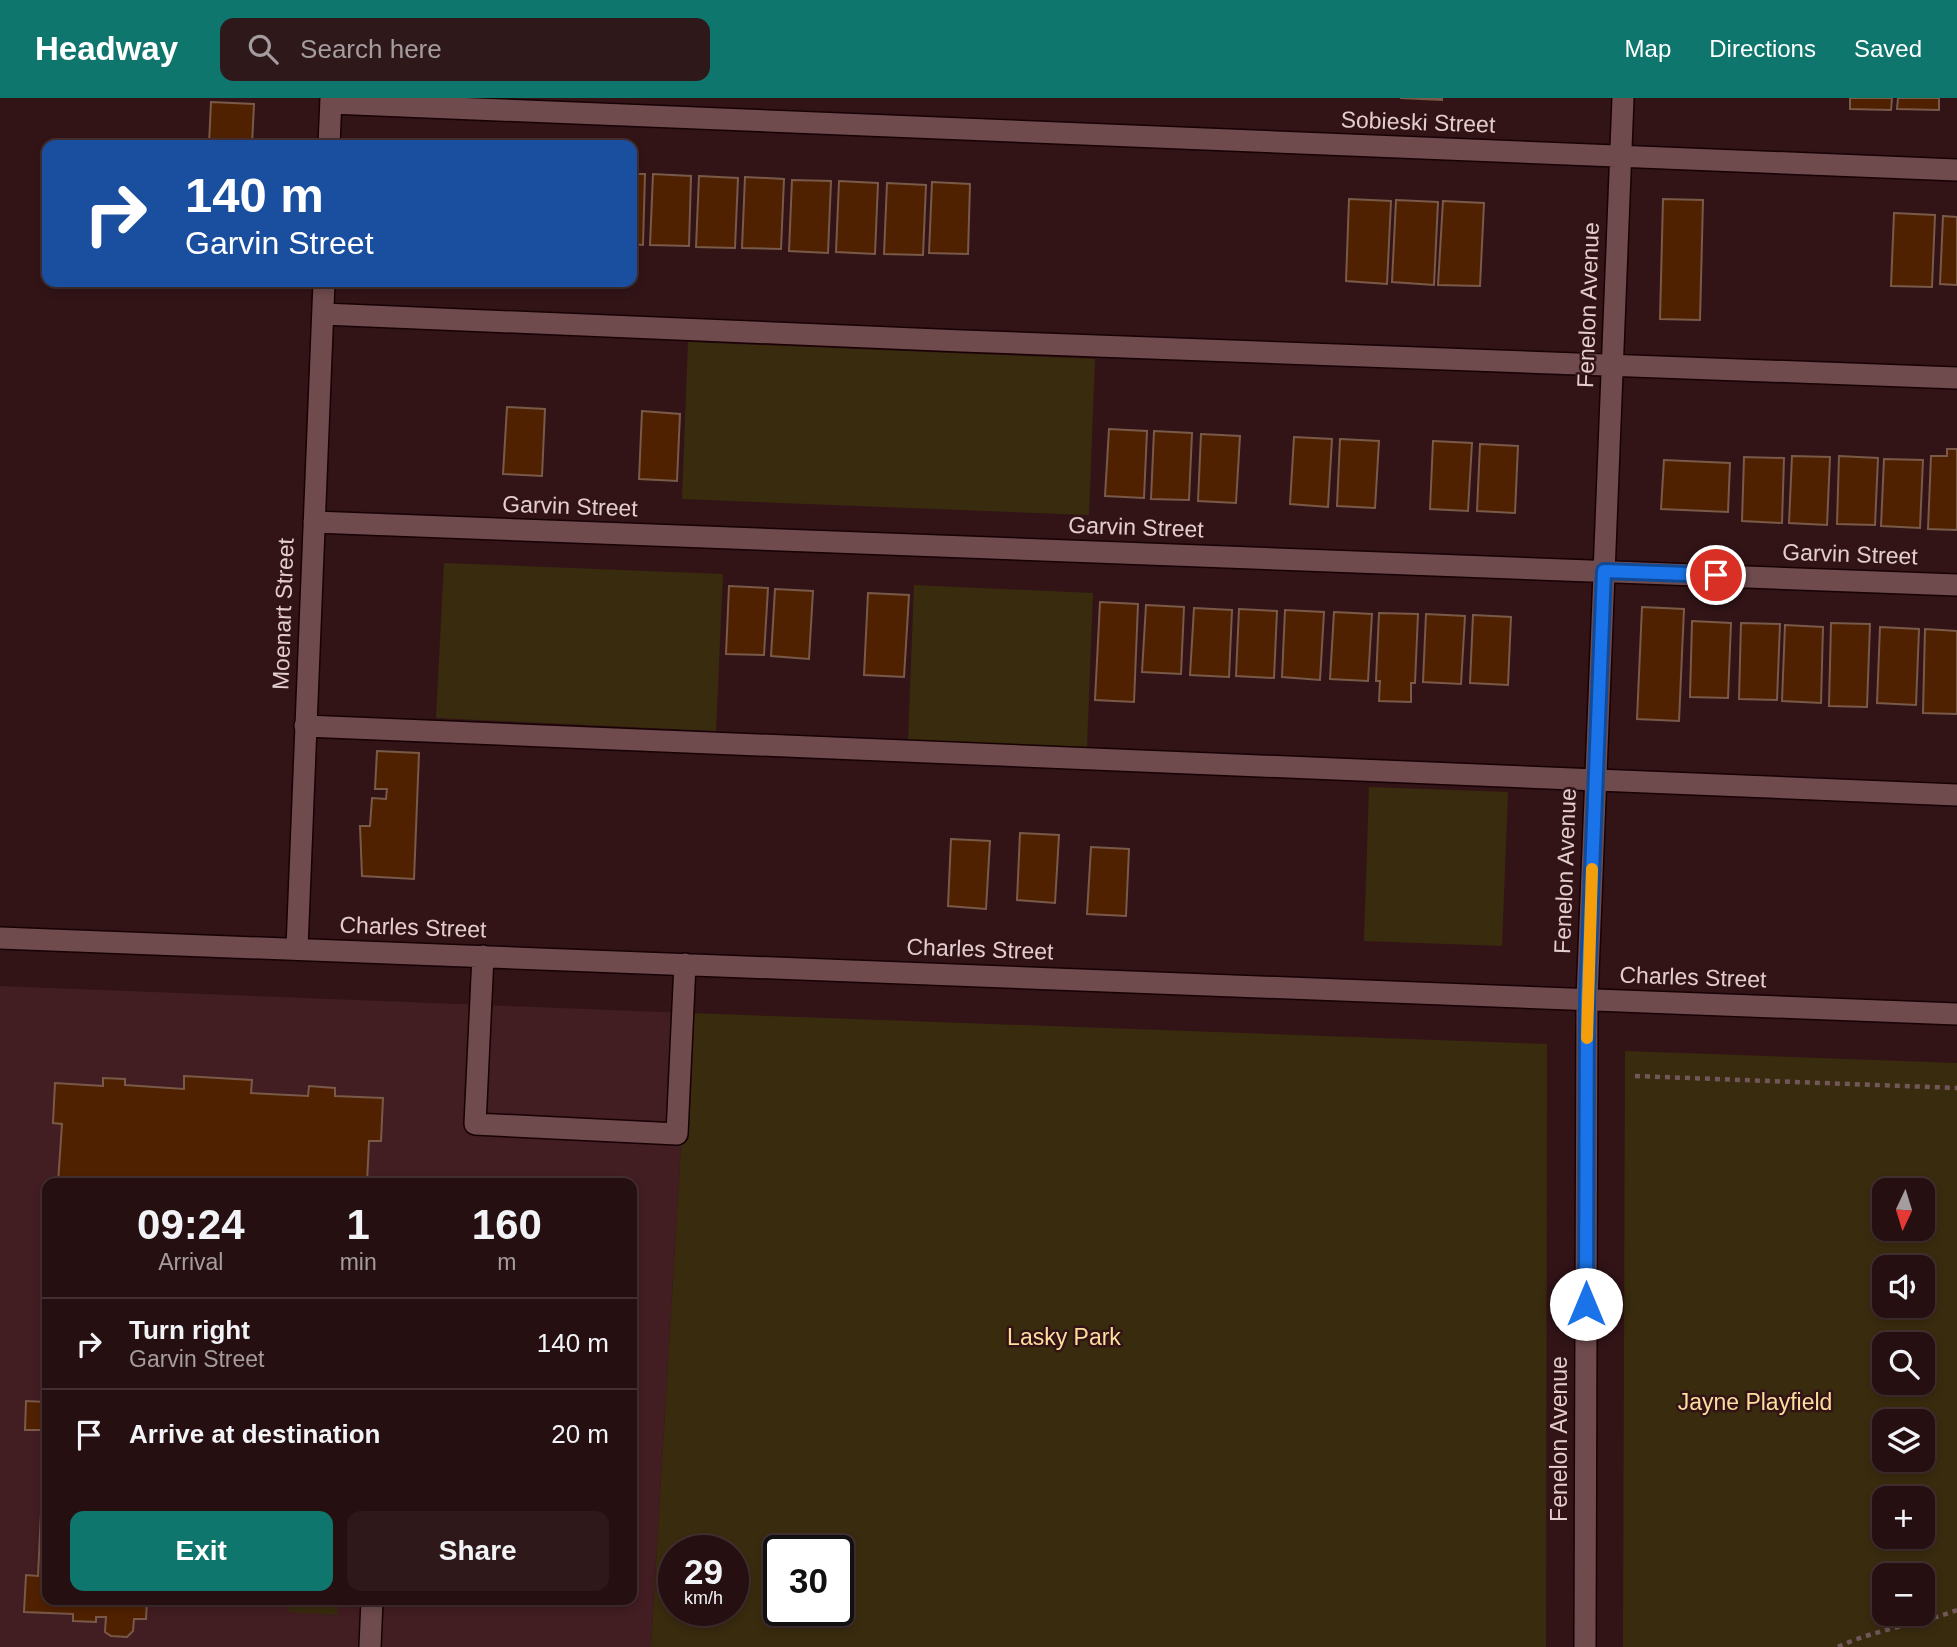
<!DOCTYPE html>
<meta charset="utf-8">
<style>
body{margin:0;font-family:Arial,sans-serif;background:#2e181a;color:#f1f3f6;height:100vh;display:flex;flex-direction:column;font-size:26px;white-space:nowrap}
*{box-sizing:border-box;margin:0}
p{font-size:23px;color:#a49c9f}
.icon{flex:none;width:38px;height:38px;fill:none;stroke:currentColor;stroke-width:2;stroke-linecap:round;stroke-linejoin:round}
.map{position:relative;flex:1;overflow:hidden}
.side{position:absolute;left:42px;top:1080px;width:595px;height:427px;display:flex;flex-direction:column;background:#260f11;border-radius:14px;box-shadow:0 4px 10px #0003,0 0 0 2px #422f31}
.side>*{flex:none}
.guide{position:absolute;left:42px;top:42px;width:595px;height:147px;border-radius:14px;box-shadow:0 4px 10px #0003,0 0 0 2px #422f31;background:#1a4fa0;color:#fff;overflow:hidden}
.needle{width:46px;rotate:184deg}
.buttons{position:absolute;left:1872px;top:1080px;display:grid;gap:14px}
.buttons a{display:grid;place-items:center;width:63px;height:63px;border-radius:14px;background:#260f11;box-shadow:0 4px 10px #0003,0 0 0 2px #422f31;font-size:35px}
.speed{position:absolute;left:658px;top:1437px;display:flex;gap:14px;font-size:35px;font-weight:700;text-align:center}
.speed>*{display:grid;place-content:center;width:91px;height:91px;border-radius:50%;background:#260f11;box-shadow:0 4px 10px #0003,0 0 0 2px #422f31;line-height:1}
.speed small{font-size:18px;font-weight:400}
.speed .limit{border:4px solid #111;border-radius:10px;background:#fff;color:#111}
.pin{position:absolute;display:grid;place-items:center;width:60px;height:60px;color:#fff;margin:-30px;border:4px solid #fff;border-radius:50%;box-shadow:0 2px 7px #0007}
.me{position:absolute;width:77px;margin:-38px;rotate:0deg;stroke-linejoin:round;filter:drop-shadow(0 0 5px #0008)}
.turn{display:flex;align-items:center;gap:24px;height:147px;padding:0 28px;font-size:32px}
.turn .icon{width:91px;height:91px;stroke-width:2.5}
.turn b{display:block;font-size:49px;line-height:60px}
.eta{display:flex;justify-content:space-evenly;align-items:center;height:119px;text-align:center}
.eta b{font-size:42px;font-weight:600;line-height:49px}
.primary-button{display:flex;gap:14px;margin-top:auto;padding:14px 28px}
.primary-button a{flex:1;height:80px;border-radius:14px;background:#0f766e;color:#fff;font-size:28px;font-weight:600;line-height:80px;text-align:center}
.primary-button a+a{background:#2e181a;color:#f1f3f6}
ul{padding:0;list-style:none}
li{display:flex;align-items:center;gap:21px;height:91px;padding:0 28px;border-top:2px solid #422f31}
li div{flex:1}
li b{display:block;font-size:26px}
li em{font-style:normal}
header{display:flex;align-items:center;gap:42px;box-sizing:border-box;height:98px;padding:0 35px;background:#0f766e;color:#fff}
header strong{font-size:33px}
nav{display:flex;gap:38px;margin-inline-start:auto;font-size:24px}
.search{width:490px;height:63px;background:#2e181a;display:flex;align-items:center;gap:18px;box-sizing:border-box;padding:0 24px;border-radius:14px;color:#a49c9f;font-size:26px}
.map>svg:first-child{display:block}
</style>
<header>
<strong>Headway</strong>
<div class="search"><svg class="icon" aria-label="search" viewBox="0 0 24 24"><circle cx="10" cy="10" r="6"/><path d="M15 15l6 6"/></svg>Search here</div>
<nav><a>Map</a><a>Directions</a><a>Saved</a></nav>
</header>
<div class="map">
<svg width="1957" height="1549" viewBox="0 0 1957 1549">
<rect width="100%" height="100%" fill="#321417"/>
<path fill="#421d21" fill-rule="evenodd" d="M0,888L689,915L651,1549H0ZM47,1085H632V1502H47Z"/>
<path fill="#392b0e" fill-rule="evenodd" d="M688,244L1095,261L1089,417L682,401Z
M444,465L723,476L716,633L436,620Z
M914,487L1093,495L1087,649L908,643Z
M1369,689L1508,694L1502,848L1364,843Z
M689,915L1547,946L1546,1549H651ZM674,1452H733V1512H674ZM779,1452H838V1512H779Z
M1625,953L1957,965V1549H1623ZM1923,1092V1130H1885V1092ZM1885,1169H1923V1208H1885ZM1885,1246H1923V1284H1885ZM1923,1323V1362H1885V1323ZM1885,1400H1923V1438H1885ZM1885,1477H1923V1516H1885Z
M289,1502H338L337,1517L289,1514Z"/>
<path fill="#502101" stroke="#795948" stroke-width="2" d="M1400,0H1442V2Z
M1850,0H1892L1891,12L1850,11Z
M1898,0H1939V12L1897,11Z
M211,4L254,6L252,47H209Z
M632,76H645L643,147L632,146Z
M653,76L691,78L689,148L650,147Z
M699,78L738,80L735,150L696,149Z
M745,79L784,81L781,151L742,150Z
M792,82L831,83L828,155L789,153Z
M839,83L878,85L875,156L836,154Z
M932,84L970,86L968,156L929,155Z
M887,85L926,87L923,157L884,156Z
M1349,101L1391,103L1387,186L1346,183Z
M1663,101L1703,102L1700,222L1660,221Z
M1396,102L1438,104L1434,187L1392,184Z
M1443,103L1484,105L1480,188L1438,187Z
M1894,115L1935,117L1932,189L1891,188Z
M1943,118L1957,119V187L1940,186Z
M507,309L545,311L542,378L503,376Z
M642,313L680,316L677,383L639,381Z
M1109,331L1147,333L1144,400L1105,398Z
M1154,333L1192,335L1189,402L1151,401Z
M1201,336L1240,338L1236,405L1198,403Z
M1294,339L1332,341L1328,409L1290,406Z
M1340,341L1379,343L1375,410L1337,408Z
M1433,343L1472,345L1468,413L1430,411Z
M1480,346L1518,348L1515,415L1477,413Z
M1947,351H1957V432L1928,431L1931,358H1947Z
M1792,358L1830,359L1827,427L1789,425Z
M1839,358L1878,360L1875,427L1837,426Z
M1744,359L1784,360L1782,425L1742,423Z
M1884,361L1923,362L1920,430L1881,428Z
M1664,362L1730,365L1728,414L1661,411Z
M729,488L768,490L764,557L726,556Z
M775,491L813,493L809,561L771,558Z
M868,495L909,497L904,579L864,577Z
M1100,504L1138,506L1134,604L1095,602Z
M1146,507L1184,509L1181,576L1142,574Z
M1642,509L1684,511L1679,623L1637,621Z
M1194,510L1232,512L1229,579L1190,577Z
M1239,511L1277,513L1274,580L1236,578Z
M1285,512L1324,514L1320,582L1282,579Z
M1334,514L1372,516L1368,583L1330,581Z
M1379,515L1418,516L1415,585H1411V604L1379,603L1380,583H1376Z
M1426,516L1465,518L1461,586L1423,584Z
M1473,517L1511,519L1508,587L1470,585Z
M1692,523L1731,525L1728,600L1690,599Z
M1741,525L1780,526L1777,602L1739,601Z
M1831,525L1870,526L1867,609L1829,608Z
M1785,527L1823,529L1821,605L1782,603Z
M1880,529L1919,531L1916,607L1877,605Z
M1925,531L1957,533V616L1923,615Z
M377,653L419,655L414,781L362,778L360,728H370L372,700L386,701L387,691H375Z
M1020,735L1059,737L1055,805L1017,802Z
M951,741L990,743L986,811L948,808Z
M1091,749L1129,751L1126,818L1087,816Z
M184,978L252,982L251,995L308,998L309,988L335,990V998L383,1000L381,1043H369L367,1085H58L62,1026L53,1025L55,985L103,988V980L125,981V987L184,991Z
M44,1164H47V1191H43Z
M47,1289V1502H147L146,1521H134L133,1533L127,1539L111,1538L105,1534L106,1519H96V1524L73,1523V1516L24,1514L26,1477L38,1478L45,1332H25L26,1303L46,1304Z"/>
<g fill="none" stroke-linecap="round" stroke-linejoin="round">
<g stroke="#180104" stroke-width="24">
<path id="minor" d="M331,5L1957,72
M329,47L331,0
M323,216L962,243L1957,280
M314,424L1957,487
M305,628L1957,697
M0,840L1957,916
M297,850L324,184
M483,858L475,1026L677,1036L685,866
M370,1549L372,1502
M1585,1549L1587,901L1623,0"/>
</g>
<path stroke="#72575a" stroke-width="4.5" stroke-dasharray="5 5" stroke-linecap="butt" d="M1635,978L1957,990
M1838,1549C1875,1531 1918,1527 1957,1512"/>
<use href="#minor" stroke="#6f4b4d" stroke-width="21"/>
</g>
<g fill="none" stroke-linecap="round" stroke-linejoin="round">
<g stroke="#114b97" stroke-width="18">
<path id="route" d="M1586,1206L1587,901L1604,473L1716,477"/>
</g>
<use href="#route" stroke="#1a73e8" stroke-width="12"/>
<path stroke="#f59e0b" stroke-width="12" d="M1587,940L1592,771"/>
</g>
<g text-anchor="middle" dominant-baseline="central" stroke-width="5" stroke-linejoin="round" paint-order="stroke">
<g font-size="23" fill="#e3cdce" stroke="#321417">
<text transform="translate(1418 24) rotate(2)">Sobieski Street</text>
<text transform="translate(1588 207) rotate(-88)">Fenelon Avenue</text>
<text transform="translate(570 408) rotate(2)">Garvin Street</text>
<text transform="translate(1136 429) rotate(2)">Garvin Street</text>
<text transform="translate(1850 456) rotate(2)">Garvin Street</text>
<text transform="translate(283 516) rotate(-88)">Moenart Street</text>
<text transform="translate(1565 773) rotate(-88)">Fenelon Avenue</text>
<text transform="translate(413 829) rotate(2)">Charles Street</text>
<text transform="translate(980 851) rotate(2)">Charles Street</text>
<text transform="translate(1693 879) rotate(2)">Charles Street</text>
<text transform="translate(1559 1341) rotate(-90)">Fenelon Avenue</text>
</g>
<g font-size="23" fill="#fedd9d" stroke="#321417">
<text x="1064" y="1239">Lasky Park</text>
<text x="1755" y="1304">Jayne Playfield</text>
</g>
</g>
</svg>
<div class="buttons">
<a><svg class="needle" viewBox="-14 -14 28 28"><path d="M0-13l5 13h-10z" fill="#e53935"/><path d="M0 13l5-13h-10z" fill="#a49c9f"/></svg></a>
<a><svg class="icon" aria-label="sound" viewBox="0 0 24 24"><path d="M4 9h4l5-4v14l-5-4H4zM17 9q2 3 0 6"/></svg></a>
<a><svg class="icon" aria-label="search" viewBox="0 0 24 24"><circle cx="10" cy="10" r="6"/><path d="M15 15l6 6"/></svg></a>
<a><svg class="icon" aria-label="layers" viewBox="0 0 24 24"><path d="M12 4l9 5-9 5-9-5zM3 14l9 5 9-5"/></svg></a>
<a>+</a>
<a>−</a>
</div>
<div class="speed"><div>29<small>km/h</small></div><div class="limit">30</div></div>
<div class="pin" style="left:1716px;top:477px;background:#d93025"><svg class="icon" aria-label="arrive" viewBox="0 0 24 24"><path d="M6 21V4h12l-3 4 3 4H6"/></svg></div>
<svg class="me" style="left:1586px;top:1206px" viewBox="-20 -20 40 40"><circle r="19" fill="#fff"/><path d="M0-13L10 11 0 6-10 11z" fill="#1a73e8"/></svg>
<div class="guide">
<div class="turn"><svg class="icon" aria-label="right" viewBox="0 0 24 24"><path d="M7 20v-9h11M14 6l5 5-5 5"/></svg><div><b>140 m</b>Garvin Street</div></div>
</div>
<section class="side">
<div class="eta">
<div><b>09:24</b><p>Arrival</p></div>
<div><b>1</b><p>min</p></div>
<div><b>160</b><p>m</p></div>
</div>
<ul>
<li><svg class="icon" aria-label="right" viewBox="0 0 24 24"><path d="M7 20v-9h11M14 6l5 5-5 5"/></svg><div><b>Turn right</b><p>Garvin Street</p></div><em>140 m</em></li>
<li><svg class="icon" aria-label="arrive" viewBox="0 0 24 24"><path d="M6 21V4h12l-3 4 3 4H6"/></svg><div><b>Arrive at destination</b></div><em>20 m</em></li>
</ul>
<div class="primary-button"><a>Exit</a><a>Share</a></div>
</section>
</div>
